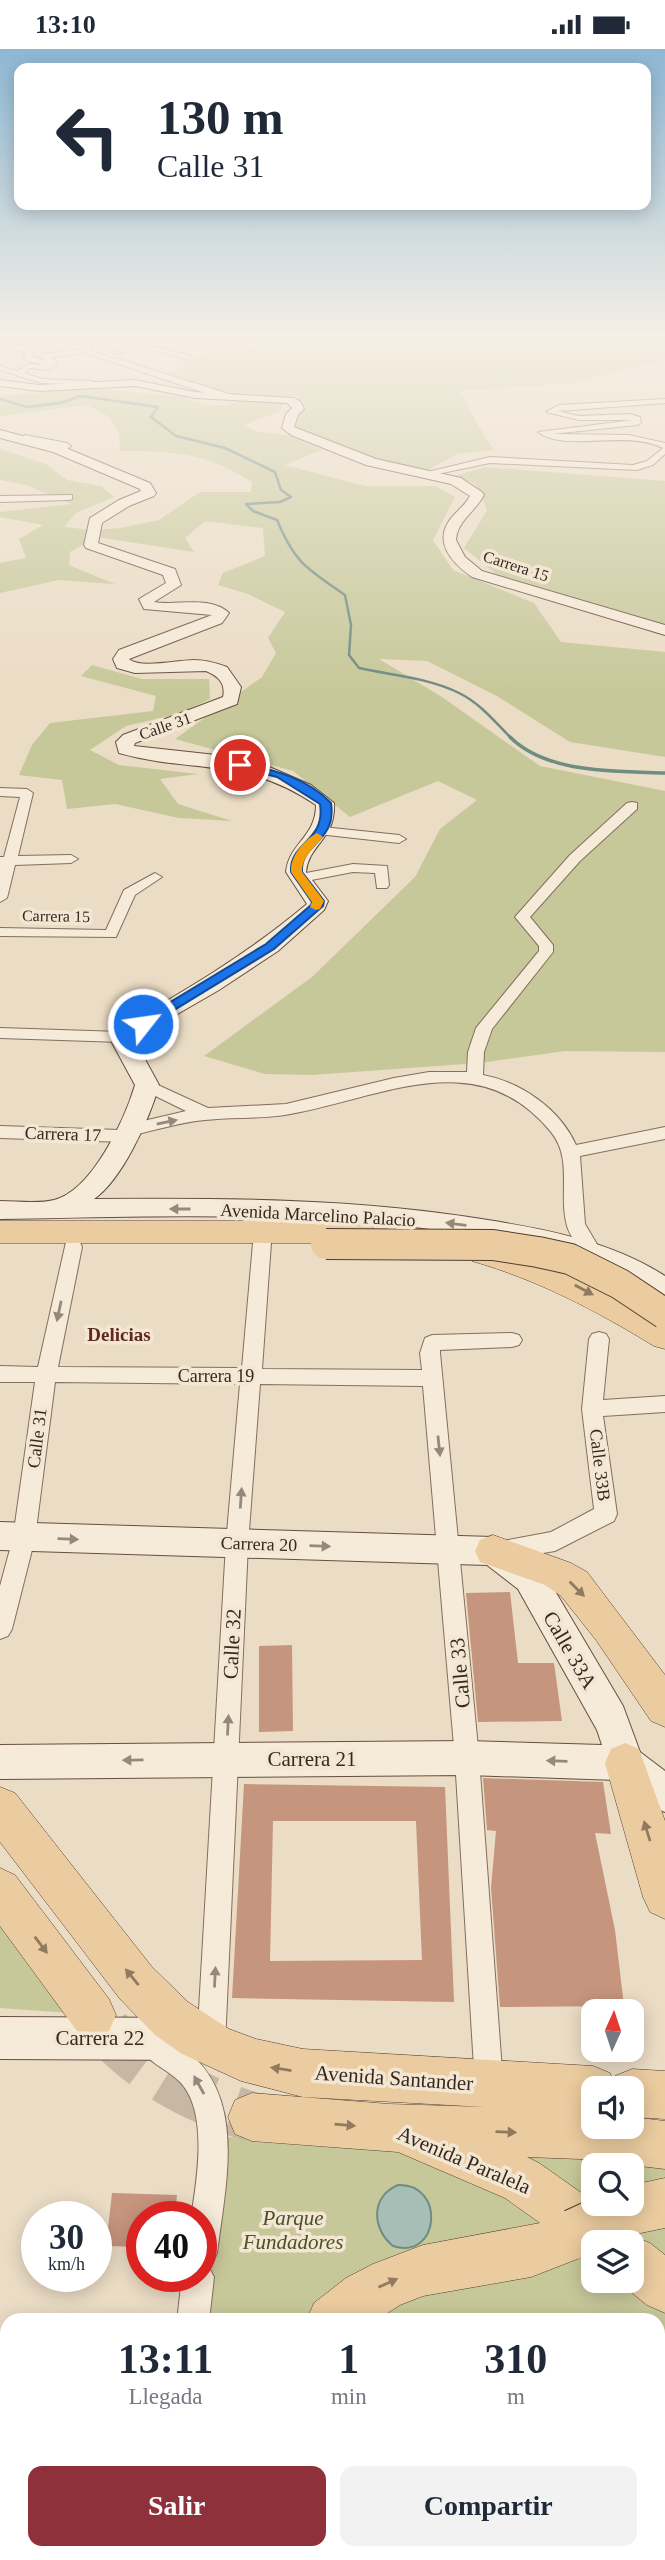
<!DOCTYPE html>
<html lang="es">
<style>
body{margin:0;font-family:"Times New Roman",serif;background:#f2f2f3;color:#1f2937;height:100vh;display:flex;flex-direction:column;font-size:26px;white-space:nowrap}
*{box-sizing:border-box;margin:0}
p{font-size:23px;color:#747a83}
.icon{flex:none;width:38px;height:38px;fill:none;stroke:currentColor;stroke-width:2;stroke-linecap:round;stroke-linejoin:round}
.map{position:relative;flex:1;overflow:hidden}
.sheet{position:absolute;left:0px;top:2264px;width:665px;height:247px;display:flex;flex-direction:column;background:#fff;border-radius:21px 21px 0 0;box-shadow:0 4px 18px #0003}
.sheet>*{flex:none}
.banner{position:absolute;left:14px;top:14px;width:637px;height:147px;border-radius:14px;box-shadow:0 4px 18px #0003;background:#fff;color:#1f2937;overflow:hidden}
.needle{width:46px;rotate:3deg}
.fabs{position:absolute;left:581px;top:1950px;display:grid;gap:14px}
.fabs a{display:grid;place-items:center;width:63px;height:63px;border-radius:14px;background:#fff;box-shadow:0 4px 18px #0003;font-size:35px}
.speed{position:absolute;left:21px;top:2152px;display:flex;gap:14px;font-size:35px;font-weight:700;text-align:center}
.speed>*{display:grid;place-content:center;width:91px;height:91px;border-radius:50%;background:#fff;box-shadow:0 4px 18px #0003;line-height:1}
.speed small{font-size:18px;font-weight:400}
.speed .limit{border:10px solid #d22;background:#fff;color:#111}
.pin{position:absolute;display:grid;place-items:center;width:60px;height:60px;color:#fff;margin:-30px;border:4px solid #fff;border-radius:50%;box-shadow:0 2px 7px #0007}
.me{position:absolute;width:77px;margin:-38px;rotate:60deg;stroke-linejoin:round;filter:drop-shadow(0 0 5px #0008)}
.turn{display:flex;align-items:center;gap:24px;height:147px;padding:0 28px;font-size:32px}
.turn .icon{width:91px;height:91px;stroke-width:2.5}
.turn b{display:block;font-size:49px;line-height:60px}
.eta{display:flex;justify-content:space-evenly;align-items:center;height:119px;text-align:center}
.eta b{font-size:42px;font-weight:700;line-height:49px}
.primary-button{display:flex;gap:14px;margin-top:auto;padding:14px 28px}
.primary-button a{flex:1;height:80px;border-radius:14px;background:#8e313b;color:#fff;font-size:28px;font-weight:700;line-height:80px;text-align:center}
.primary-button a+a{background:#f2f2f3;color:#1f2937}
.status{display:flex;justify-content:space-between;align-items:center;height:49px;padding:0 35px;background:#fff;direction:ltr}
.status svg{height:19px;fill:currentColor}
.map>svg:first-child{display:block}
</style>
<div class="status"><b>13:10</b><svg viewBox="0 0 49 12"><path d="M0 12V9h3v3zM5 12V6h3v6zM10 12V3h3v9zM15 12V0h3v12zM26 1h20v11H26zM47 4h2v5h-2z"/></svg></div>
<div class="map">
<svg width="665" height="2511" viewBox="0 0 665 2511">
<rect width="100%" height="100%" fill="#ebdcc5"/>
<path fill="#c7c89a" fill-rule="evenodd" d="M278,289H665V311L572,334L461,342C470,362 481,383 494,401L457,405L427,422L367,410L299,381L293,373L306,356L296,347L223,343L170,324L211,301L244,303L265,292Z
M98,339L180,348L209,357L229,356L243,350L283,355L281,362L244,376L258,383L287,386L322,401L285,416L365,437H435L455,448L433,491L453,521L534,554L561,593L665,603V708L570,693L497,647L427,612L379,610L442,648L540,717L665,742V1003L565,1002L479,1014L312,1026L265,1025L204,1007L312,928L415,828L440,780L477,751L438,732L350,768L293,722L175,690L262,628L276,604L268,589L285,563L248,545L218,536L223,524L265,507L263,479L205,472L185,489L194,503L97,488L70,503L69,516L115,535L59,531L0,544V514L26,509L19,490L43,476L0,468V463L71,455L26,436L0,431V400L46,415L67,431L101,437L114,448L76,464L64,478L93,481L120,479L159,471L200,443H251L252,433C241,427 229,419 218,415C187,402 153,402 120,402L119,383L108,367L88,356L0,367V347Z
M485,418L665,432V579L497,526L464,499L487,461L476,435L454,427Z
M92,616L142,630H209L210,650L179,665L126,677L90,701L119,716L198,725L160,730L178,755L232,772L179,769L115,755L67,760L62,731L19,726L32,696L50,674L153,662L156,647L81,627Z
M0,1854L70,1964L0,1959Z
M202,2087L541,2101L665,2118V2359L658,2358V2272H185L189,2228H201V2168H194ZM593,2116H632V2154H593ZM593,2193H632V2231H593Z"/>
<path fill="#a6beb5" stroke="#6e8c82" stroke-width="2" d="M398,2136C446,2134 440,2212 393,2197C372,2180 370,2148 398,2136Z"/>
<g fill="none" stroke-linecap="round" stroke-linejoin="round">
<path stroke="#6e8c82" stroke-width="2.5" d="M0,350L27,358L61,354L80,347L158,358L151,368L176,387L225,399L275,423L281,441L291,448L280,453L246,455L253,462L277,471C295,515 308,520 345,546L351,576L349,606L359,619C391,626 429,629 459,644C480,654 496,674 512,690"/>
<path stroke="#6e8c82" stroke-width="3.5" d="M510,688C547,725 616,722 665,724"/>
</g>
<path fill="#c6957e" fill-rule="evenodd" d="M510,1543L518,1614H554L562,1672L478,1673L466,1544Z
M292,1596L293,1682L259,1683V1597Z
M483,1729L603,1733L611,1785L595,1784L615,1881L624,1957L500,1958L491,1839L496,1782L487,1781Z
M244,1735L445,1738L454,1953L232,1949ZM273,1772H416L422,1911L270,1912Z
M112,2144L177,2146L175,2168H142V2198L106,2197Z"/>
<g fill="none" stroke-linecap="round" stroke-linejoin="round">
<path stroke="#c7b8a4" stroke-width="50" stroke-dasharray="50 25" stroke-linecap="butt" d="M107,1982C148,2025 196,2050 252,2068"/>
<g stroke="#846e5d" stroke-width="2">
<path id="street" d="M9,289H16L12,293L34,302L31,307L46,312L41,305L84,300L83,295L93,289H101L90,298L92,302L239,348L235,350L208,345L86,304L51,308L57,314L49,321L30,319L24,324L42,330L92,332L95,336L41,334L0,321V317L17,322L29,315L44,316L23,310L26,304L4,296Z
M158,289H173L204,298L200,300L165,291L148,296L192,307L189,311L143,298L116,305L112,303Z
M260,289H275L257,293Z
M665,350V354L558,362L579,367L630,365L640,368L641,374L637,376L552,385L629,386L665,394V405L653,416L637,421L490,414L423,428L419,425L490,408L633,416L647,412L663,399C625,380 565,404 538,383L633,371H579L546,363L559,356Z
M25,386L67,394L71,397L67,400L22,391Z
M72,446V450L69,451L0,453V447Z
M0,739L27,740L33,744L18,807L71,806L78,810L71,814L15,816L7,849L0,853V808H4L20,748L0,747Z
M632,753L637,754V760L580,812L530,868L553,896V903L492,980L484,1003L483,1026C521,1033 560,1060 576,1096L665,1078V1090L580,1107L585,1175L601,1202L599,1207H585C579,1198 572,1190 568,1180C557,1148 574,1111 551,1083C477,992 378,1051 285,1066C258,1070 232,1068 205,1071C181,1073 157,1081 133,1086L131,1091L125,1093L0,1089V1077L120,1081L122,1077L186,1062L141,1040L139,1036L141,1032L147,1031L208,1059L286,1055L394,1029L429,1023H467L468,1003L476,979L539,902V897L515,868L570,806L627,754Z
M323,778L399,786L406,790L399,794L318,785V779Z
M353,815L387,817L389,836L387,839H377L375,824L353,823L301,833L294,829L301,825Z
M155,824L162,828L135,846L116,888L0,887V879L106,881L124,841Z
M0,979L121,983L129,988L121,993L0,989Z
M262,1187L269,1189L271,1194L262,1320L422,1321L420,1304L425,1289L432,1286L512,1284L519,1286L522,1291L519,1296L512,1298L440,1301V1304L479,1709L503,2035L499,2045L489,2049L479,2045L475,2035L455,1709L423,1337L260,1335L248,1495L225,1995L221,2005L211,2009L201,2005L197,1995L226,1495L240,1335L55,1333L35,1489L12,1580L8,1587L0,1590V1537L13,1489L35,1333H0V1317L38,1318L66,1193H80L82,1198L58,1318L242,1319L253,1194L255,1189Z
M599,1283L606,1285L609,1290L603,1351L665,1347V1363L603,1367L617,1465L614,1472L555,1502L500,1511L492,1508L489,1501L492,1494L551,1483L594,1460L582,1360L589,1290L592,1285Z
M154,1983C252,2023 228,2120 217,2204L212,2215L208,2217L214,2228L209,2272H177L182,2228H201V2168H191C197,2131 209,2061 179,2032C166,2019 147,2014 140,1997L144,1987Z
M0,2330H7V2362H0Z
M142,2504H176L175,2511H141Z
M482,2504H516L517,2511H483Z"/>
</g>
<g stroke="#664f40" stroke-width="2">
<path id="secondary" d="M0,331L39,336L135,331L195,343L294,349L301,353L304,360L298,366L294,378L299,380L376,410L461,429L482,443L484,446C475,463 457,472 456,491L465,508L482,522L665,576V586L472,528C451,513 432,492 452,468C458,461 465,456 470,447L451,435L366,416L291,386L282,379L286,365L292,359L287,354L195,349L135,337L39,342L0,337Z
M0,381L61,397L150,434L156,444L154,447L129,457L102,474L98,494L175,520L181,536L154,553C177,557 210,546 229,564L222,574L129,610C140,620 178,611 194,611C206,611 216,614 227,618L241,638L237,655L135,694L134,697L216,706L267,717L311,736L334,754C336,791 309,794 306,823L328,852L324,861L278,902L219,941L134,990L159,1036C150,1069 122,1131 94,1150C226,1149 357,1149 488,1171C549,1181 612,1193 665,1227V1250C648,1245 634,1233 618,1225C598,1215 576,1208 554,1203C373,1158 184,1167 0,1170V1152C17,1152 38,1155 54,1151C92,1142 125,1070 135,1036L109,988L113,983C183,943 245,907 307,855L286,823C289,794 316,788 316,756C244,707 194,725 119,704L116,693L123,686L223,648C226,634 218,627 206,622L135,624L117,619L113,610L119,601L212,566L144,560L139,550L166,534L163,526L86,499L84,496L90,469L119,451L141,442L140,440L53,403L0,389Z
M0,1473L493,1488L525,1505L542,1520L623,1657L640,1703L665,1722V1763L652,1758L618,1731L467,1726L0,1730V1696L467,1692L602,1696L597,1681L518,1540L487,1516L0,1501Z
M0,1968L197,1969L212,1975L218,1990L212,2005L197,2011L0,2010Z"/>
</g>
<g stroke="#523d30" stroke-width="1">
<path id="primary" d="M0,1172H360L371,1175L375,1183L371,1191L360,1194H0Z
M483,1193L565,1220L655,1266L665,1273V1300L654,1297C595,1261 538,1231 472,1212L468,1204L472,1196Z
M493,1486L571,1514L587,1523L665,1626V1678L651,1672L596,1591L561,1547L545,1536L480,1513L475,1502L480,1491Z
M625,1694L639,1700L665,1772V1870L650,1863L643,1848L605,1714L611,1700Z
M0,1738L15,1744L152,1918L188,1953L229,1980L256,1990L303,2000L593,2017L610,2024L613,2032L615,2027L632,2020L665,2022V2070L632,2068V2039H593V2077H632V2068L665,2072V2120L580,2110L527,2108L539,2114L600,2157L602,2154H632V2136L665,2129V2179L626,2187V2189L632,2187L650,2194L665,2206V2264L647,2256L616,2231H632V2193H593V2210L585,2207L531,2228L423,2247L400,2256L375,2272H306L314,2254L346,2229L373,2215L423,2196L540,2174L505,2149L398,2103L252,2092L235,2085L228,2068L235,2051L252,2044L389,2055L485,2058L303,2048L241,2032L182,2005L155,1986L120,1950L0,1793Z
M0,1819L15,1826L109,1950L116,1966L109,1982L93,1989L77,1982L0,1877Z
M658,2283L665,2285V2337L658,2335Z"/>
</g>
<use href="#street" fill="#f6ead8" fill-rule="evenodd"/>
<use href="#secondary" fill="#f6ead8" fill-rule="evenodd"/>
<use href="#primary" fill="#ebcca0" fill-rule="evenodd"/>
<g stroke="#523d30" stroke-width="32" stroke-linecap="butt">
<path id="primary-bridge-far1" d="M326,1195L493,1196L538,1203L570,1210L620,1235L665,1265"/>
</g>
<g stroke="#523d30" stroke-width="52" stroke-linecap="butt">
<path id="primary-bridge" d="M575,2185L623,2163"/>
</g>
<use href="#primary-bridge-far1" stroke="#ebcca0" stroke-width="30"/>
<use href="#primary-bridge" stroke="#ebcca0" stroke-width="50"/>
</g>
<defs><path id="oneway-solid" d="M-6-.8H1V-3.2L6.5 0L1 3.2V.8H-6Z" transform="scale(1.75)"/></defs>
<g fill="#96897c">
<use href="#oneway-solid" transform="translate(167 1073) rotate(-12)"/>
<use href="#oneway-solid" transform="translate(180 1160) rotate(180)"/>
<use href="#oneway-solid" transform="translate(456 1175) rotate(-173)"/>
<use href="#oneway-solid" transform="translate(59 1262) rotate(102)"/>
<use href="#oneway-solid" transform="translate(439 1397) rotate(84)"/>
<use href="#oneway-solid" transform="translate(241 1449) rotate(-86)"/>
<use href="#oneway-solid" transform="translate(68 1490) rotate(2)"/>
<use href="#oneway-solid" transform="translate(320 1497) rotate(2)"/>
<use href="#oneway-solid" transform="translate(228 1676) rotate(-87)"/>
<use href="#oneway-solid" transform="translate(133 1711) rotate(179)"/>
<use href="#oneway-solid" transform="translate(557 1712) rotate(-178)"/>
<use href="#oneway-solid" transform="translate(215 1928) rotate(-87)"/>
<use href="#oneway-solid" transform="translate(199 2036) rotate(-119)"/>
</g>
<g fill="#907a60">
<use href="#oneway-solid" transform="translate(584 1241) rotate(28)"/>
<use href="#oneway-solid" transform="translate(577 1540) rotate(45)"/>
<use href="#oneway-solid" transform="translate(647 1782) rotate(-107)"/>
<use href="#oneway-solid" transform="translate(41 1896) rotate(53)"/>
<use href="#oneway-solid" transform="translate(132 1928) rotate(-129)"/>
<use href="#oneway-solid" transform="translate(281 2020) rotate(-171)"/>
<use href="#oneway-solid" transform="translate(345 2076) rotate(5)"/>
<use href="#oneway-solid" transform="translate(506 2083) rotate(2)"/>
<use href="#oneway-solid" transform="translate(388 2234) rotate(-24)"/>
</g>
<linearGradient id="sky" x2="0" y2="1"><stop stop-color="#8db8d4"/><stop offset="0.45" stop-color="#f6efe5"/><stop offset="1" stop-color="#f6efe5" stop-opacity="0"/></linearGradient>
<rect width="665" height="640" fill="url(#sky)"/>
<path fill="#1a73e8" stroke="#114b97" stroke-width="2" d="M240,713C273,721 306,728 331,754C337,794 300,794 302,823L324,852L323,857L274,900L148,977H139V972L266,895L311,856L312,853L291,823C289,793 326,793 320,755L277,728L237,718V714Z"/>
<path fill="#f59e0b" d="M317,784L323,788C314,799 302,807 302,823L324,852L320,860L316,861L310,858L312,853L291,823C290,807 304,791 317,784Z"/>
<g text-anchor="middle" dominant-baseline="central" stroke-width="7" stroke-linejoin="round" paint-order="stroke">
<g font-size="16" fill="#35281f" stroke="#f3e7d4">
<text transform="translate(516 517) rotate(18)">Carrera 15</text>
<text transform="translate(165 677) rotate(-19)">Calle 31</text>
<text transform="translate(56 867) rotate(1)">Carrera 15</text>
</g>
<g font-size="18" fill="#35281f" stroke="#f3e7d4">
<text transform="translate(63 1085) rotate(2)">Carrera 17</text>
<text transform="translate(318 1166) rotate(3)">Avenida Marcelino Palacio</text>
<text x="216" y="1327">Carrera 19</text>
<text transform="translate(37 1389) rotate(-83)">Calle 31</text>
<text transform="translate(600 1416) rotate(83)">Calle 33B</text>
<text transform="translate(259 1495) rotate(2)">Carrera 20</text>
</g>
<g font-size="19" font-weight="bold" fill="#5f2922" stroke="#f3e7d4">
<text x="119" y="1285">Delicias</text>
</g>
<g font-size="21" fill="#35281f" stroke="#f3e7d4">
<text transform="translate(232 1595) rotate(-87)">Calle 32</text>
<text transform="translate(570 1601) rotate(60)">Calle 33A</text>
<text transform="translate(460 1624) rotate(-95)">Calle 33</text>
<text x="312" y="1710">Carrera 21</text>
<text x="100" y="1989">Carrera 22</text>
<text transform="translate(394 2029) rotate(4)">Avenida Santander</text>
<text transform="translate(464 2111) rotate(23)">Avenida Paralela</text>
</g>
<g font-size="21" font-style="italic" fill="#4a5028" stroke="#f3e7d4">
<text x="293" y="2169">Parque<tspan x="293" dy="24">Fundadores</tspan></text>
</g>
</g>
</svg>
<div class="fabs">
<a><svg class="needle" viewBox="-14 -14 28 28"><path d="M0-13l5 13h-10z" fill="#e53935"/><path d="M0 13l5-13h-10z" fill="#747a83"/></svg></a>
<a><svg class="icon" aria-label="sound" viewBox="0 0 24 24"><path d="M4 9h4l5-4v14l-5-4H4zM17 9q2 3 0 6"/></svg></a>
<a><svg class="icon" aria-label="search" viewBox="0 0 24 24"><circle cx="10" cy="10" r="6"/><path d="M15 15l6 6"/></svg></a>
<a><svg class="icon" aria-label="layers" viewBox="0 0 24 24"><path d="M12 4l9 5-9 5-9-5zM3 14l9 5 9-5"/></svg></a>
</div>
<div class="speed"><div>30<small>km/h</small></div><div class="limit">40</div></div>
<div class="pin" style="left:240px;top:716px;background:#d93025"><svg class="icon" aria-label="arrive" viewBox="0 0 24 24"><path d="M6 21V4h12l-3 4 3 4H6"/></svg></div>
<svg class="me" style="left:143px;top:975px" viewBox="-20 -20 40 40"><circle r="17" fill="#1a73e8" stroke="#fff" stroke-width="3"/><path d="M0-11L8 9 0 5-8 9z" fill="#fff"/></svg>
<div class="banner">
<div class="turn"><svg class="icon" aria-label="left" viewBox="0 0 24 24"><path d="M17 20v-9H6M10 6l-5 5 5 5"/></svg><div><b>130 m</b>Calle 31</div></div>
</div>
<section class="sheet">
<div class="eta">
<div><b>13:11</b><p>Llegada</p></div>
<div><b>1</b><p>min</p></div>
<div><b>310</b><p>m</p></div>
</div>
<div class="primary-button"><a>Salir</a><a>Compartir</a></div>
</section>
</div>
